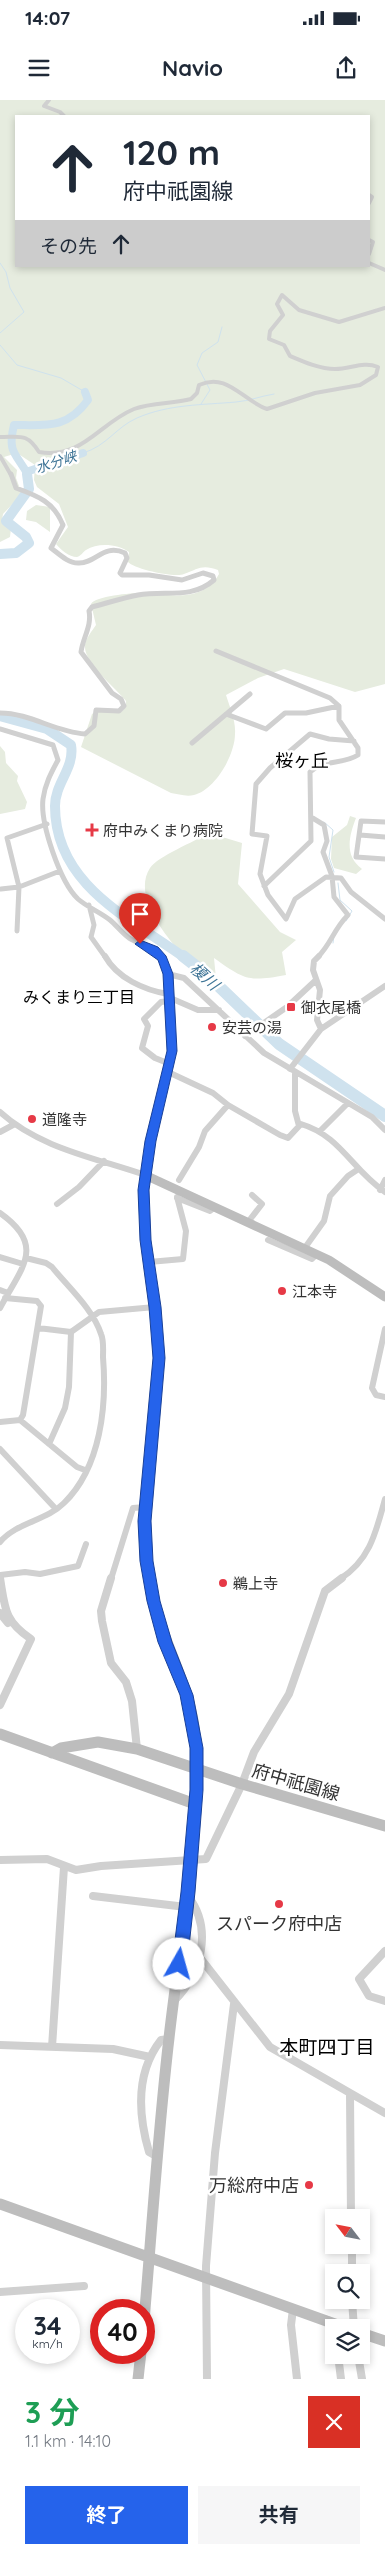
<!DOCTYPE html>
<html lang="ja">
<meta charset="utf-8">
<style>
body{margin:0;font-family:Quicksand,"Noto Sans JP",sans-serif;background:#f6f6f7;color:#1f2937;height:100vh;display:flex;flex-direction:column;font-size:19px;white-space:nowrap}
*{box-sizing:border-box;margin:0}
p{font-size:16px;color:#747a83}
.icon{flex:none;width:28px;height:28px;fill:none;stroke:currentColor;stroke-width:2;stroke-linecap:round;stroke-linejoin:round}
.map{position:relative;height:2279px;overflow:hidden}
.details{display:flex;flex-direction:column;background:#fff;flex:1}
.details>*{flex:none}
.banner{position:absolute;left:15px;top:15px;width:355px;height:152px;border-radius:0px;box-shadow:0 2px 8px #0003;background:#fff;color:#1f2937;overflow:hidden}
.needle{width:32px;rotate:302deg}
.tools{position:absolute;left:325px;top:2109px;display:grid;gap:10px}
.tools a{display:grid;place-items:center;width:45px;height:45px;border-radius:0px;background:#fff;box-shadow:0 2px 8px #0003;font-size:25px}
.speed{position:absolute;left:15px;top:2199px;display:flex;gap:10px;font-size:25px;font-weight:700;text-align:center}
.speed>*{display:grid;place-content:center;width:65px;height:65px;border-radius:50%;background:#fff;box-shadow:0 2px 8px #0003;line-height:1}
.speed small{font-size:12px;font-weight:400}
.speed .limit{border:8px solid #d22;background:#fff;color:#111}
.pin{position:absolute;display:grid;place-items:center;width:42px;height:42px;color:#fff;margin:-51px -21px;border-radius:50% 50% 50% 0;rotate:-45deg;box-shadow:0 0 5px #0007}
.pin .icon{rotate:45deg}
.me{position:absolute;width:55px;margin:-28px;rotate:7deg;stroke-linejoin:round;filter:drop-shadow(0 0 4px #0008)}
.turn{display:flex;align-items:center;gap:18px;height:105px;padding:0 25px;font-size:22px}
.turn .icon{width:65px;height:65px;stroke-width:2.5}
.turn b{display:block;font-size:35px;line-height:42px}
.then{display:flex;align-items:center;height:48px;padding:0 25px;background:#0003;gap:10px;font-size:19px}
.round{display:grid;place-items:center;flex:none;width:52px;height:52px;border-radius:0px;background:#f6f6f7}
.head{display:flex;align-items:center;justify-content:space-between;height:85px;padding:0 25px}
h1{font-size:30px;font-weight:700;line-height:38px;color:#1e9e55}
.action{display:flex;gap:10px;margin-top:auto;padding:10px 25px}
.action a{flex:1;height:58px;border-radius:0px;background:#2563eb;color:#fff;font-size:20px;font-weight:700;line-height:58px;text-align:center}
.action a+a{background:#f6f6f7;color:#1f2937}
.status{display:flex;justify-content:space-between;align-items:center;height:35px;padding:0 25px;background:#fff;direction:ltr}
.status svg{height:14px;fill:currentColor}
header{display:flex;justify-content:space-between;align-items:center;height:65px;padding:0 25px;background:#fff;font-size:22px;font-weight:700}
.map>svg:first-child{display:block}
</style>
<div class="status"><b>14:07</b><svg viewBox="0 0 49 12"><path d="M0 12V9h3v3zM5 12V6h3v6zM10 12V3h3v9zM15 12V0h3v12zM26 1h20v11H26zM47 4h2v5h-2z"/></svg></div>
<header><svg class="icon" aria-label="menu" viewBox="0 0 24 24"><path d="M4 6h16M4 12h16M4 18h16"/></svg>Navio<svg class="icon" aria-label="share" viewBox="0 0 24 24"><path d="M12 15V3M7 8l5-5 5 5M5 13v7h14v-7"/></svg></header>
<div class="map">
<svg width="385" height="2279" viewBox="0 0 385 2279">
<rect width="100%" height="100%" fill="#fff"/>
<path fill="#e6ecdf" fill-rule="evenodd" d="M0,0H385V584L355,592L284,569L258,578L226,595C230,608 236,621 235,634C235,655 215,690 194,695C186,697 178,694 171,693L81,647L92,614L99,609L121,612L126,607V601C116,588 83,563 85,545C86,538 92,531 96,525L91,504C95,496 131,493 142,493C169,494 202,504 219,474L218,470C202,464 198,469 184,474C175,478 134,469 128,462L129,452C118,444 98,442 86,450C83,452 81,456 77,457C69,457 61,450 56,444L68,427L59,404L37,387L34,380L35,365L17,353L4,357L17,370L16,378L22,394L3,414L2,420L11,428L10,437L0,442ZM16,16H369V166H16Z
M36,405L50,407V432L36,422L26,420L27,411Z
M0,646L5,652L6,663L18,676L17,681L27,702L25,709L0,714Z
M350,716L356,718C349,736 344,756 362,769L356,774L334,768L331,759L332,737L347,725Z
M209,733L242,743L238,784L280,832L296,840L282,852L286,875C248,882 245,880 214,858L217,889C193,867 126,805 150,768C158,756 194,742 209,733Z"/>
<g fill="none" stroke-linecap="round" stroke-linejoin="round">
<path stroke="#cfe2ee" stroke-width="1" d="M0,163L6,172L10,188L24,212L0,233
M0,245L17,265L61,278L85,292
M201,304L210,290L197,265L202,253L218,242L222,227
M83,353C107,346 116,327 137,318C169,304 203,305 236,302C249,301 261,296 274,294
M324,722L333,730L329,757L334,772
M338,783L340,800L352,811L346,821
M333,843L334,836"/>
<path stroke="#cfe2ee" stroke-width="8" d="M26,372L83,353
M28,375C16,353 7,353 14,325C47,325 67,329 88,300L85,292"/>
<path stroke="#cfe2ee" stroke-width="10" d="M0,454L16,453L29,443L26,437L6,421L29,389L27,374
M0,616L47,629L71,645C75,668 55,683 55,706C55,785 130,818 185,858"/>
<path stroke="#cfe2ee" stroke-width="12" d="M183,856L206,874L279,944L385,1016"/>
<path stroke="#d0d0d0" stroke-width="4" d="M49,0L44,6L60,12L64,16
M369,95L372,97L369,103
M369,140L373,142L369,154
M369,163L385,170
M0,337C21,337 27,333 39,352C83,359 98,324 134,309C152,302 173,304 191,299L197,293L199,285C227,272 242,300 267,309L315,293L360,285L376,275L378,267C363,261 351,269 335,269C320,269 304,262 290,256L284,245L269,239L270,231L283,215L277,204L282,195L299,210L339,222L385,208
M0,356L11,375"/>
<path stroke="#d0d0d0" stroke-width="5" d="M216,551L330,598L339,606V620L358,648V655C342,665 324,659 310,672L311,741L264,786
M0,613C30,613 55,632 85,634L94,626L96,610L119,611L124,606L121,599L112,593L81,552C83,537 92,526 89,511L92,507C107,503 123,498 138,495C165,490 191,500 214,480L213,476L203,473L182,480L149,475H122L120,473L127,458L125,453C103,443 96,464 78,463C68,463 59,454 51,448L63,425C54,402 38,396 16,388L11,374
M226,614L266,629L285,613H306L339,606
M0,629L53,645L58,660C51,673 45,684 43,699C40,723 60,782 78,799C87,807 100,812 110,820C116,825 122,833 129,838C141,845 152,848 162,858
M354,641L329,639L310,634L270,668L256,684L252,734L267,736L260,774L268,795L286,819L295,799L326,777L341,778L351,792L385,819
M192,643L250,594
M311,717L324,725L327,741L323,752L332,776L334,797L348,815C333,830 332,843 317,858
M385,722L361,721L356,757L385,759
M360,735L385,737
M1,789L19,787L60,771
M89,805L94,825L91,837L106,858
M17,831L19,787L7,738L47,724"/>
<path stroke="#d0d0d0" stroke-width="6" d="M105,856C117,878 144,890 168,894
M160,856L168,874L184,878L264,953L372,1017L385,1030
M319,856L314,861L313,870L320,890L317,920L321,929
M168,897L198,910H219
M168,901L161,902L144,919L148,926L142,948L155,958L170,964
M245,936L287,907L316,880
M290,969L321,929L385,886
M168,972L213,993L228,1005L280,1035L288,1038L301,1024C341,1036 352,1070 385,1092
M295,973V1011L299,1026
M0,1012C39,1048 96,1058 145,1075
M320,1031L348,1003
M0,1032L13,1025
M179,1080L199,1047L205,1031L228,1005
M380,1090L385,1080
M177,1098L210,1111L215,1107
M57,1104L79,1087L104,1061
M0,1113C47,1146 21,1168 0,1208
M248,1122L262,1104L252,1095
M268,1140L312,1159L316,1155
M304,1149L324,1121L330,1096L348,1076L357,1070
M0,1157L23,1164
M149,1162L183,1159L186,1131L177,1097
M0,1190L8,1193
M38,1228L71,1232L69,1287L65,1308L49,1344
M385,1229L372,1288L376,1295L385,1297
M71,1232L99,1212L155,1207
M20,1320L77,1367L85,1370
M0,1322L20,1320L23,1315L41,1206L37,1201L5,1198
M0,1349L55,1408
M0,1442C17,1422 46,1421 64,1403C101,1367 107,1305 103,1257C103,1249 104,1241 101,1234C93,1209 68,1187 52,1167L46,1163L26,1158
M0,1475L25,1472L40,1474L78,1466L86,1444
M0,1477V1479
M111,1479L133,1408L145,1407
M340,1479C370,1460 376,1432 385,1399"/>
<path stroke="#d0d0d0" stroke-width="8" d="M111,1478L101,1511L102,1521L111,1563L126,1582L132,1601L137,1649
M0,1513L8,1523
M0,1605L31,1539C4,1521 5,1508 0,1478
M0,1760L47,1759L76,1770L101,1766L206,1759L242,1684L254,1652L289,1594L325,1491L342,1478
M93,1796L186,1807
M385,1851L359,1879L369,1896L385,1901
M201,1859L270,1947L385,2013
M174,1901C202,1873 213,1829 188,1796
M0,1945L113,1949L150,1957
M52,1947L64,1767
M350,1994L351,2118
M158,2057L149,2052C138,2014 135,1973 161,1940L169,1939
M352,2145V2172
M0,2192L84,2186
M352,2200L354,2228
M293,2209L291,2225L297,2279
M338,2255L341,2279
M358,2255L362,2279
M207,2279L206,2166L215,2053L234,1904"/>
<path stroke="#bdbdbd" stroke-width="9" d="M145,1075L329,1160L385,1197
M149,1479L145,1441V1401L159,1258L158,1234L145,1140L143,1099L150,1041L172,951L168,874"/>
<path stroke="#bdbdbd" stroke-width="11" d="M0,1634L195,1704
M52,1653L61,1648L98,1642L137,1649L242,1684L385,1726
M0,2104L346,2228
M144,2221C152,2127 158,2032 169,1938C180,1839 201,1738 195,1637C192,1583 155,1532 149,1478
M361,2233L385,2241
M138,2279L141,2252"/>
</g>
<path fill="#2563eb" stroke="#184099" d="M140,840L158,847L166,856L173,874L177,951L156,1041L149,1090L151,1140L161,1207L165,1258L151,1421L153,1461L160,1501L172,1542L193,1595L203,1648V1690L195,1792L187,1864L184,1869L179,1871L174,1869L172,1864L181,1792L190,1690V1648L180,1595L158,1542L147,1501L140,1461L138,1421L153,1258L149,1207L140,1140L138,1090L145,1041L167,951L163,874L158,860L135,844Z"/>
<g fill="#e63946" stroke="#fff" stroke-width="2">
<path d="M89.5 722.5h5v5h5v5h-5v5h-5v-5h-5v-5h5z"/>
<rect x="286" y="902" width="10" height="10" rx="2.5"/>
<circle cx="212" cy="927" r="5"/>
<circle cx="32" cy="1019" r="5"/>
<circle cx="282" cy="1191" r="5"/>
<circle cx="223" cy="1483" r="5"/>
<circle cx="279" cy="1804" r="5"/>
<circle cx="309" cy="2085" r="5"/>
</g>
<g text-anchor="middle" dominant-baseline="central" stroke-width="5" stroke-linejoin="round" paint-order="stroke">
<g font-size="14" font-style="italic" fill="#3f7597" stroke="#fff">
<text transform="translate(56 362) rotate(-18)">水分峡</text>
</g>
<g font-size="15" fill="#333" stroke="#fff" text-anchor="start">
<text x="103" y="730">府中みくまり病院</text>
<text x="301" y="907">御衣尾橋</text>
<text x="222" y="927">安芸の湯</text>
<text x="42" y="1019">道隆寺</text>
<text x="292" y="1191">江本寺</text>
<text x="233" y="1483">鵜上寺</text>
</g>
<g font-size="16" font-style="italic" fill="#3f7597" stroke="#fff">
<text transform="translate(205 876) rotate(42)">榎川</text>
</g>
<g font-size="16" fill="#000" stroke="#fff">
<text x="79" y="897">みくまり三丁目</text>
</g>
<g font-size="18" fill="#000" stroke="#fff">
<text x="302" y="660">桜ヶ丘</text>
</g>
<g font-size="18" fill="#333" stroke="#fff">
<text transform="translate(296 1682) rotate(16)">府中祇園線</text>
</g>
<g font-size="18" fill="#333" stroke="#fff">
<text x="279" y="1823">スパーク府中店</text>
<text x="299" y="2085" text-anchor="end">万総府中店</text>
</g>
<g font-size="19" fill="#000" stroke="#fff">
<text x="327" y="1947">本町四丁目</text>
</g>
</g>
</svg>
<div class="tools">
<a><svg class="needle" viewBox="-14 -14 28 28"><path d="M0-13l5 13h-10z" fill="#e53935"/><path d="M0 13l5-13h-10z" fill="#747a83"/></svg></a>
<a><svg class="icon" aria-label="search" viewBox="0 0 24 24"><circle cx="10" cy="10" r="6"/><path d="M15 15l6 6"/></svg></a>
<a><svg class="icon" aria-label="layers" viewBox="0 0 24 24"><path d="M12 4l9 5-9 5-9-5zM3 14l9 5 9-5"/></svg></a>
</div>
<div class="speed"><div>34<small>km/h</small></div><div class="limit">40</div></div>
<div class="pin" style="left:140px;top:844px;background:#d93025"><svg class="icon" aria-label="arrive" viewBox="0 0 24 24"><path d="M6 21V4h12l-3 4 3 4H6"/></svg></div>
<svg class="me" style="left:179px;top:1864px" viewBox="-20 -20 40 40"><circle r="19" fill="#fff"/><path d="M0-13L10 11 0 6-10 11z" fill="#2563eb"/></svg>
<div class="banner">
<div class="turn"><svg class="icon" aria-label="ahead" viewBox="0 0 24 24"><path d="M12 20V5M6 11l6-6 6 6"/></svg><div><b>120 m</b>府中祇園線</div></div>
<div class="then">その先<svg class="icon" aria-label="ahead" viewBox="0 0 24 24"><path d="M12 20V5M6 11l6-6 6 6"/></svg></div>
</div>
</div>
<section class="details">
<div class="head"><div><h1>3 分</h1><p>1.1 km · 14:10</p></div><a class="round" style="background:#d93025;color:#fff"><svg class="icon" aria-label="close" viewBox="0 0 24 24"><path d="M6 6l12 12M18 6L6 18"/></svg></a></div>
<div class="action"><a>終了</a><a>共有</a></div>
</section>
